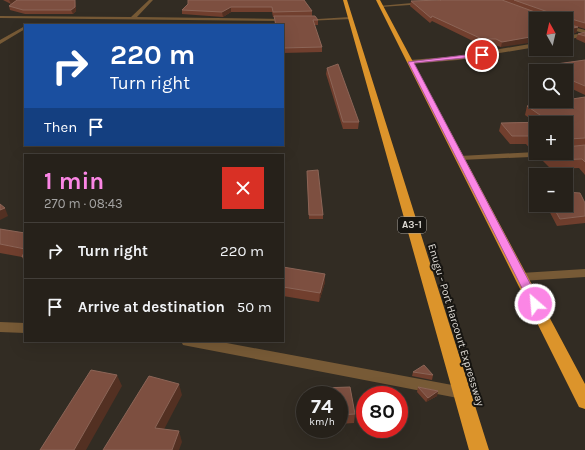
<!DOCTYPE html>
<meta charset="utf-8">
<style>
body{margin:0;font-family:Karla,sans-serif;background:#2e2923;color:#f1f3f6;height:100vh;display:flex;flex-direction:column;font-size:15px;white-space:nowrap}
*{box-sizing:border-box;margin:0}
p{font-size:13px;color:#a4a3a2}
.icon{flex:none;width:22px;height:22px;fill:none;stroke:currentColor;stroke-width:2;stroke-linecap:round;stroke-linejoin:round}
.map{position:relative;flex:1;overflow:hidden}
.sheet{position:absolute;left:24px;top:154px;width:260px;height:188px;display:flex;flex-direction:column;background:#26211a;border-radius:0px;box-shadow:0 4px 16px #0002,0 0 0 1px #423e39}
.sheet>*{flex:none}
.top-card{position:absolute;left:24px;top:24px;width:260px;height:122px;border-radius:0px;box-shadow:0 4px 16px #0002,0 0 0 1px #423e39;background:#1a4fa0;color:#fff;overflow:hidden}
.needle{width:26px;rotate:352deg}
.controls{position:absolute;left:529px;top:12px;display:grid;gap:8px}
.controls a{display:grid;place-items:center;width:44px;height:44px;border-radius:0px;background:#26211a;box-shadow:0 4px 16px #0002,0 0 0 1px #423e39;font-size:20px}
.speed{position:absolute;left:296px;top:386px;display:flex;gap:8px;font-size:20px;font-weight:700;text-align:center}
.speed>*{display:grid;place-content:center;width:52px;height:52px;border-radius:50%;background:#26211a;box-shadow:0 4px 16px #0002,0 0 0 1px #423e39;line-height:1}
.speed small{font-size:10px;font-weight:400}
.speed .limit{border:6px solid #d22;background:#fff;color:#111}
.pin{position:absolute;display:grid;place-items:center;width:34px;height:34px;color:#fff;margin:-17px;border:2px solid #fff;border-radius:50%;box-shadow:0 1px 4px #0007}
.me{position:absolute;width:44px;margin:-22px;rotate:333deg;stroke-linejoin:round;filter:drop-shadow(0 0 3px #0008)}
.turn{display:flex;align-items:center;gap:14px;height:84px;padding:0 20px;font-size:18px}
.turn .icon{width:52px;height:52px;stroke-width:2.5}
.turn b{display:block;font-size:28px;line-height:34px}
.then{display:flex;align-items:center;height:38px;padding:0 20px;background:#0003;gap:8px;font-size:15px}
.round{display:grid;place-items:center;flex:none;width:42px;height:42px;border-radius:0px;background:#2e2923}
.headline{display:flex;align-items:center;justify-content:space-between;height:68px;padding:0 20px}
h1{font-size:24px;font-weight:700;line-height:30px;color:#fb86e5}
ul{padding:0;list-style:none}
li{display:flex;align-items:center;gap:12px;height:56px;padding:0 20px;border-top:1px solid #423e39}
li div{flex:1}
li b{display:block;font-size:15px}
li em{font-style:normal}
.map>svg:first-child{display:block}
</style>
<div class="map">
<svg width="585" height="450" viewBox="0 0 585 450">
<rect width="100%" height="100%" fill="#322c23"/>
<g fill="none" stroke-linecap="round" stroke-linejoin="round">
<path fill="#775a36" fill-rule="evenodd" d="M149,0H153L137,17L286,19L288,20L286,21L0,18V16L131,17Z
M423,2L424,4L381,7L379,6Z
M350,17L352,19L304,21L302,20Z
M566,25L585,30V36L566,40V36L583,33L566,28Z
M25,26V29L0,44V40Z
M536,43V47L458,60L410,64L407,62L410,60L458,56Z
M536,152L557,154L553,156L460,160L456,158L460,156Z
M585,269V277L521,281L517,280L515,277L517,274L521,273Z
M0,322L25,323V333L0,332Z
M181,341H216L463,387L468,388L470,393L468,398L463,399L188,346L183,345Z"/>
<path fill="#dc942b" fill-rule="evenodd" d="M343,0H347L489,450H469Z
M376,0H380L585,384V409L579,407Z"/>
</g>
<path fill="#713f2e" d="M3,0H75L76,11L73,14H25L10,10L9,6L11,4Z
M304,0L312,11V16L318,20V25H314L322,47V52L283,53V25H275L274,17H273L272,12H231L223,17L182,14V10Z
M438,0H585V29L568,24L578,27L576,33L566,34V19L501,47L494,45H481L432,21L430,23L410,6L411,1H438Z
M585,32V43L576,39L578,34Z
M585,60V95L566,86V71H541L542,66Z
M327,68L359,122L358,129H343L326,74Z
M585,97V175L579,168L551,169L539,157L540,153H566V123H536V151H532L526,144H510L499,131L501,123L535,122L525,115L527,106Z
M307,175L323,215V219H309Z
M585,203V223L557,226L546,205H566Z
M0,229L25,233V263L22,257L0,253Z
M283,267L325,282L319,302L283,296Z
M413,372L433,375L432,380L412,376Z
M350,387L355,414L354,423L339,424V395H321L322,388Z
M418,387L438,391L437,396L426,402L417,392Z"/>
<path fill="#533022" d="M9,0H17L11,4Z
M75,0L76,11L73,14L71,10Z
M231,7V12L223,17L222,12Z
M578,27L576,33L566,34V31L568,29Z
M536,36V42L501,47L502,42Z
M5,208L8,216L0,220V210Z
M285,238V247L283,252V243Z
M325,274V282L319,302L320,293Z
M117,375L122,386L86,450H74Z
M179,384L182,395L159,439L155,428Z
M438,391L437,396L426,402L428,398Z
M179,431L182,442L179,450H172Z"/>
<path fill="#7d4f40" stroke="#8c6557" d="M17,0H75V7L71,10H23L9,6Z
M188,0H304L312,11L273,12L272,7H231L222,12L182,10L188,4Z
M440,0H502L543,15H550L551,13L514,0H585V23L568,18L567,24L578,27L568,29L566,31V19H536V36L502,42L496,39H482L432,16L431,18L411,1L441,0Z
M274,16H315L318,20H313L322,47L283,48V25H276Z
M585,32V36L578,34Z
M585,60V86L566,78V71H552L542,66Z
M338,64L359,122H343L327,68Z
M585,97V138L569,139L568,143H566V123H536V142H535L529,136H512L501,123L550,122L527,106L562,101H566V100Z
M585,145V162L582,159L554,160L547,153H566V147Z
M318,170L323,215H309L307,171Z
M566,192L580,193L585,203V216L560,219L552,205H566Z
M0,204L5,208L0,210Z
M0,229L25,233V249L0,244Z
M25,250V256L22,257Z
M283,267L325,274L320,293L283,287Z
M424,365L433,375L413,372Z
M91,370L117,375L74,450H40Z
M149,376L179,384L155,428L179,431L172,450H103Z
M350,387L355,414L339,415V395H323L322,388Z
M418,387L438,391L428,398Z"/>
<path fill="#fb86e5" stroke="#a35795" d="M482,53L484,56L414,63L541,304L535,309L530,304L408,62Z"/>
<g text-anchor="middle" dominant-baseline="central" stroke-width="4" stroke-linejoin="round" paint-order="stroke">
<rect fill="#171511" stroke="#a29f9a" stroke-width="1" x="398" y="217" width="28" height="16" rx="3"/>
<g font-size="10" font-weight="bold" fill="#dedad4">
<text x="412" y="225">A3-1</text>
</g>
<g font-size="11" fill="#dedad4" stroke="#171511">
<text transform="translate(456 325) rotate(73)">Enugu - Port Harcourt Expressway</text>
</g>
</g>
</svg>
<div class="controls">
<a><svg class="needle" viewBox="-14 -14 28 28"><path d="M0-13l5 13h-10z" fill="#e53935"/><path d="M0 13l5-13h-10z" fill="#a4a3a2"/></svg></a>
<a><svg class="icon" aria-label="search" viewBox="0 0 24 24"><circle cx="10" cy="10" r="6"/><path d="M15 15l6 6"/></svg></a>
<a>+</a>
<a>−</a>
</div>
<div class="speed"><div>74<small>km/h</small></div><div class="limit">80</div></div>
<div class="pin" style="left:482px;top:55px;background:#d93025"><svg class="icon" aria-label="arrive" viewBox="0 0 24 24"><path d="M6 21V4h12l-3 4 3 4H6"/></svg></div>
<svg class="me" style="left:535px;top:304px" viewBox="-20 -20 40 40"><circle r="17" fill="#fb86e5" stroke="#fff" stroke-width="3"/><path d="M0-11L8 9 0 5-8 9z" fill="#fff"/></svg>
<div class="top-card">
<div class="turn"><svg class="icon" aria-label="right" viewBox="0 0 24 24"><path d="M7 20v-9h11M14 6l5 5-5 5"/></svg><div><b>220 m</b>Turn right</div></div>
<div class="then">Then<svg class="icon" aria-label="arrive" viewBox="0 0 24 24"><path d="M6 21V4h12l-3 4 3 4H6"/></svg></div>
</div>
<section class="sheet">
<div class="headline"><div><h1>1 min</h1><p>270 m · 08:43</p></div><a class="round" style="background:#d93025;color:#fff"><svg class="icon" aria-label="close" viewBox="0 0 24 24"><path d="M6 6l12 12M18 6L6 18"/></svg></a></div>
<ul>
<li><svg class="icon" aria-label="right" viewBox="0 0 24 24"><path d="M7 20v-9h11M14 6l5 5-5 5"/></svg><div><b>Turn right</b></div><em>220 m</em></li>
<li><svg class="icon" aria-label="arrive" viewBox="0 0 24 24"><path d="M6 21V4h12l-3 4 3 4H6"/></svg><div><b>Arrive at destination</b></div><em>50 m</em></li>
</ul>
</section>
</div>
